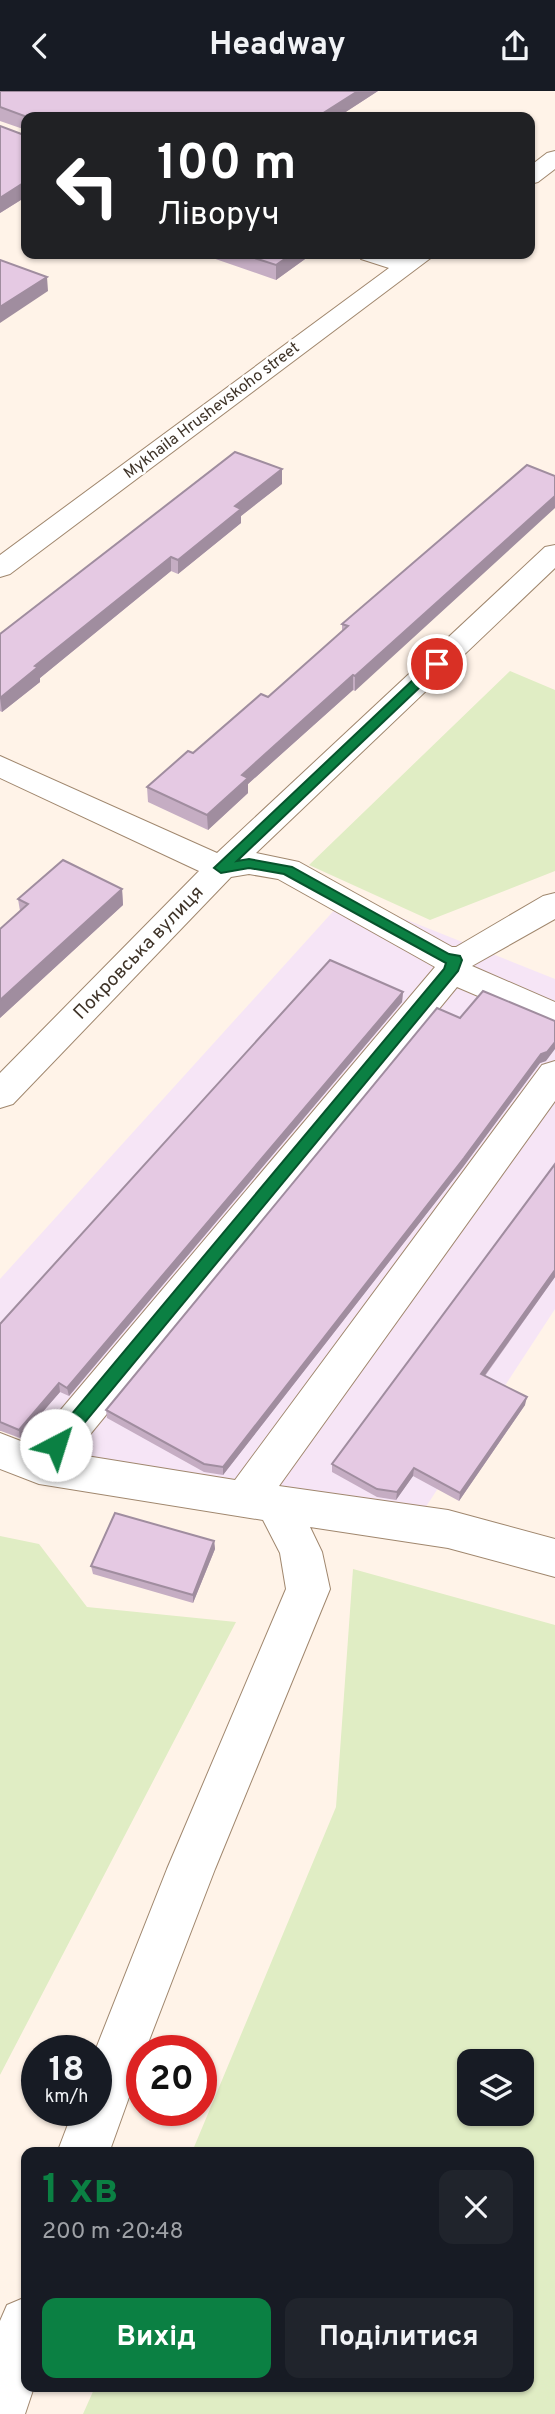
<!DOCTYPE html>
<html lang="uk">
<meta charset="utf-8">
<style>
body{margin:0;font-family:Overpass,sans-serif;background:#20242c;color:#f1f3f6;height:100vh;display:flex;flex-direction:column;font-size:26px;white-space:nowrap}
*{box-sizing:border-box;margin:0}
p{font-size:23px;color:#9ea1a6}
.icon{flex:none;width:38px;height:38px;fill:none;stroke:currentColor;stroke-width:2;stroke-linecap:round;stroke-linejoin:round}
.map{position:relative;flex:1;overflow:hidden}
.drawer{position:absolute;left:21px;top:2056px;width:513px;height:245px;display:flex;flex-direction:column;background:#171b24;border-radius:14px;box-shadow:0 2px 5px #0004}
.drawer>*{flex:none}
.top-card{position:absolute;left:21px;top:21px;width:514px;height:147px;border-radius:14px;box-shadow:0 2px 5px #0004;background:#202124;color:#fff;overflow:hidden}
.fabs{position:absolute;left:457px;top:1958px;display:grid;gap:14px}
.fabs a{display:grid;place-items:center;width:77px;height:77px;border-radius:14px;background:#171b24;box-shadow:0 2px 5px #0004;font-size:35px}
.speed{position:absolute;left:21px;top:1944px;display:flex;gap:14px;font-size:35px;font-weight:700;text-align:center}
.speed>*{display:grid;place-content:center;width:91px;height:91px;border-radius:50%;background:#171b24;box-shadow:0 2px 5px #0004;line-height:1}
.speed small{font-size:18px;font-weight:400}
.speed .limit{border:10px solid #d22;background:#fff;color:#111}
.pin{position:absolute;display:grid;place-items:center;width:60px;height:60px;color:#fff;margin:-30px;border:4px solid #fff;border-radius:50%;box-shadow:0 2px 7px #0007}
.me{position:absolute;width:77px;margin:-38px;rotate:40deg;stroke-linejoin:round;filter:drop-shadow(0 0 5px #0008)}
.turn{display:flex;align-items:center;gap:24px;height:147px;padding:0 21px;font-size:32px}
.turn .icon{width:91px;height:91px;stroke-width:2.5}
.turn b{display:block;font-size:49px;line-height:60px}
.round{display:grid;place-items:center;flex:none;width:74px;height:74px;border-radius:14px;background:#20242c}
.head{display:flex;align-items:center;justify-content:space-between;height:119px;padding:0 21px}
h1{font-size:42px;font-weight:700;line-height:52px;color:#0b8043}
.cta{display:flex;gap:14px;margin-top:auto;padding:14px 21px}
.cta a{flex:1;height:80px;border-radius:14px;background:#0b8043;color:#fff;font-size:28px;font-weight:700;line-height:80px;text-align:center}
.cta a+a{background:#20242c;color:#f1f3f6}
header{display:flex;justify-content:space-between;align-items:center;height:91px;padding:0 21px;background:#171b24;font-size:32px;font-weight:700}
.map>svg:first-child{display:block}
</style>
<header><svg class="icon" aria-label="back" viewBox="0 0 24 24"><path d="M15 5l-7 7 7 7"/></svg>Headway<svg class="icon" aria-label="share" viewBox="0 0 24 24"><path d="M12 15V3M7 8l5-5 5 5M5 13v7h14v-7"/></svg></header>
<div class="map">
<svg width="555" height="2323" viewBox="0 0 555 2323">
<rect width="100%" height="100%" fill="#fff3e8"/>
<path fill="#f6e5f6" d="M347,805L555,888V1218L416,1431L47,1359L0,1339V1188Z"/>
<path fill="#e0edc4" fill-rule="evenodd" d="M510,580L555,599V780L430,829L309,774Z
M0,1445L39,1453L87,1516L236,1531L0,1984Z
M353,1478L555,1534V2323H83L95,2296H528V2062L192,2061L336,1716ZM469,1970H522V2023H469Z"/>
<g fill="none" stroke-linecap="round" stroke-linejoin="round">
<g stroke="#a0876e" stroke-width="2">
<path id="minor" d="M555,60V78L538,91L530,93V75L547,62Z
M357,163H393L404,166L409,163H436L10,483L0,486V464L389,177L361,168Z
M555,454V477L256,762L299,771L452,856H456L543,805L555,802V828L472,875L555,911V938L457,896L74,1363L235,1389L542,974L555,970V1010L279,1395L448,1419L555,1448V1486L448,1457L310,1436L322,1461L330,1498L215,1778L145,1960H142V1970L109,2062H57L73,2020H96L95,1960L167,1778L286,1498L280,1462L263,1429L39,1393L0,1378V1342L31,1354L435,876L278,788L249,783L231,786L13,1013L0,1017V982L199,780L0,687V665L217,762L545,456Z
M26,2206V2296H34L25,2323H0V2230L7,2214Z"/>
</g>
<use href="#minor" fill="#fff" fill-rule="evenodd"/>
</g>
<path fill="#c5adc3" d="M0,0H378L338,26H26V39L0,30Z
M26,42V108L24,107L0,122L24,44Z
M201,163H312L276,189Z
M527,374L355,600L353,599L248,693V702L208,739L148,711L147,696L268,606L342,540V533Z
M282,393L241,425V432L178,483L171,480L40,587V591L2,621L0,620V543Z
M122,798L123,814L0,927V838L20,820L18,808Z
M403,901L402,911L69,1305L60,1301L20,1347L1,1340H0V1233Z
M437,917L546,970L540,972L463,1076L223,1384L204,1381L107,1327L106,1319Z
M555,1073V1186L485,1285L525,1314L459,1410L413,1385L396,1409L377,1406L332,1381V1373Z
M214,1450L215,1458L193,1512L93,1483L91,1475Z"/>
<path fill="#a08d9f" d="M358,0H378L338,26H317Z
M22,93L24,107L0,122V107Z
M292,163H312L276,189V174Z
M47,186L48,200L0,232V216Z
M282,378V393L241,425V432L178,483V469L235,415Z
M555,405V417L355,600V585Z
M171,466V480L40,587V591L2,621L0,607L35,575Z
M353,584V599L248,693V702L208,739L207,724L242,684Z
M122,798L123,814L0,927V909Z
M403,901L402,911L69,1305L67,1297Z
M555,951V958L546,970L540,972L463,1076L223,1384V1376L541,963Z
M555,1179V1186L480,1291L481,1283Z
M59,1292L60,1301L20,1347L19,1339Z
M527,1306L525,1314L459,1410L460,1402Z
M414,1377L413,1385L396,1409L397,1401Z
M214,1450L215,1458L193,1512V1504Z"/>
<path fill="#e5c9e3" stroke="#a08d9f" stroke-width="2" d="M0,0H358L317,26H27L0,16Z
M0,35L24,44L26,42V95L22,93L0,107Z
M242,163H292L276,174Z
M0,169L47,186L0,216Z
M235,361L282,378L235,415L241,418L178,469L171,466L35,575L38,576L0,607V543Z
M527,374L555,385V405L355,585L353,584L242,684L248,687L207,724L147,696L188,660L193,662L261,603L268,606L348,535L342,533Z
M63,769L122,798L0,909V838L28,813L18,808Z
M330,869L403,901L67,1297L59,1292L19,1339L0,1331V1233Z
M483,900L555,930V951L547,961L541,963L464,1067L223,1376L204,1373L106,1319L437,917L460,927Z
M555,1073V1179L481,1283L527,1306L460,1402L414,1377L397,1401L377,1398L332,1373Z
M115,1422L214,1450L193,1504L91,1475Z"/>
<path fill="#0b8043" stroke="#07532c" stroke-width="2" d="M437,569L443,573L441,576L237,770L249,768L292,776L449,863L460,865L462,869L458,880L62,1359L56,1361L50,1359L47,1354L50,1349L444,878L446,872L284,783L249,777L221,782L214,777L433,570Z"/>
<g text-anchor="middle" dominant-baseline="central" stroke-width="5" stroke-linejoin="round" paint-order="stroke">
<g font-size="16" fill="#3f3429" stroke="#fff">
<text transform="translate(212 320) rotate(-37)">Mykhaila Hrushevskoho street</text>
</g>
<g font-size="19" fill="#3f3429" stroke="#fff">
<text transform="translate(139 862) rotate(-46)">Покровська вулиця</text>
</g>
</g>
</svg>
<div class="fabs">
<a><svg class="icon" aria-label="layers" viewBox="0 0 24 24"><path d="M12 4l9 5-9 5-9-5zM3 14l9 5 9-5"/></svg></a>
</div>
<div class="speed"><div>18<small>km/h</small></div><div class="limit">20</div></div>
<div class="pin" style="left:437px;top:573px;background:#d93025"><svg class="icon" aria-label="arrive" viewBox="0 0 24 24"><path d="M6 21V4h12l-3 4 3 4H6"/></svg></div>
<svg class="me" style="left:56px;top:1354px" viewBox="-20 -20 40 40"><circle r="19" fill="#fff"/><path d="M0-13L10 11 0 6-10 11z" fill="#0b8043"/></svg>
<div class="top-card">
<div class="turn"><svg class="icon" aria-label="left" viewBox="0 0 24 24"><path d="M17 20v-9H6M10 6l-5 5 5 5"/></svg><div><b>100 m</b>Ліворуч</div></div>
</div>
<section class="drawer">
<div class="head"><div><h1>1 хв</h1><p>200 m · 20:48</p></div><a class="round"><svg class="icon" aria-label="close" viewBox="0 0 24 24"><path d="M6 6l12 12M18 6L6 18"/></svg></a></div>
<div class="cta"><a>Вихід</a><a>Поділитися</a></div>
</section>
</div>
